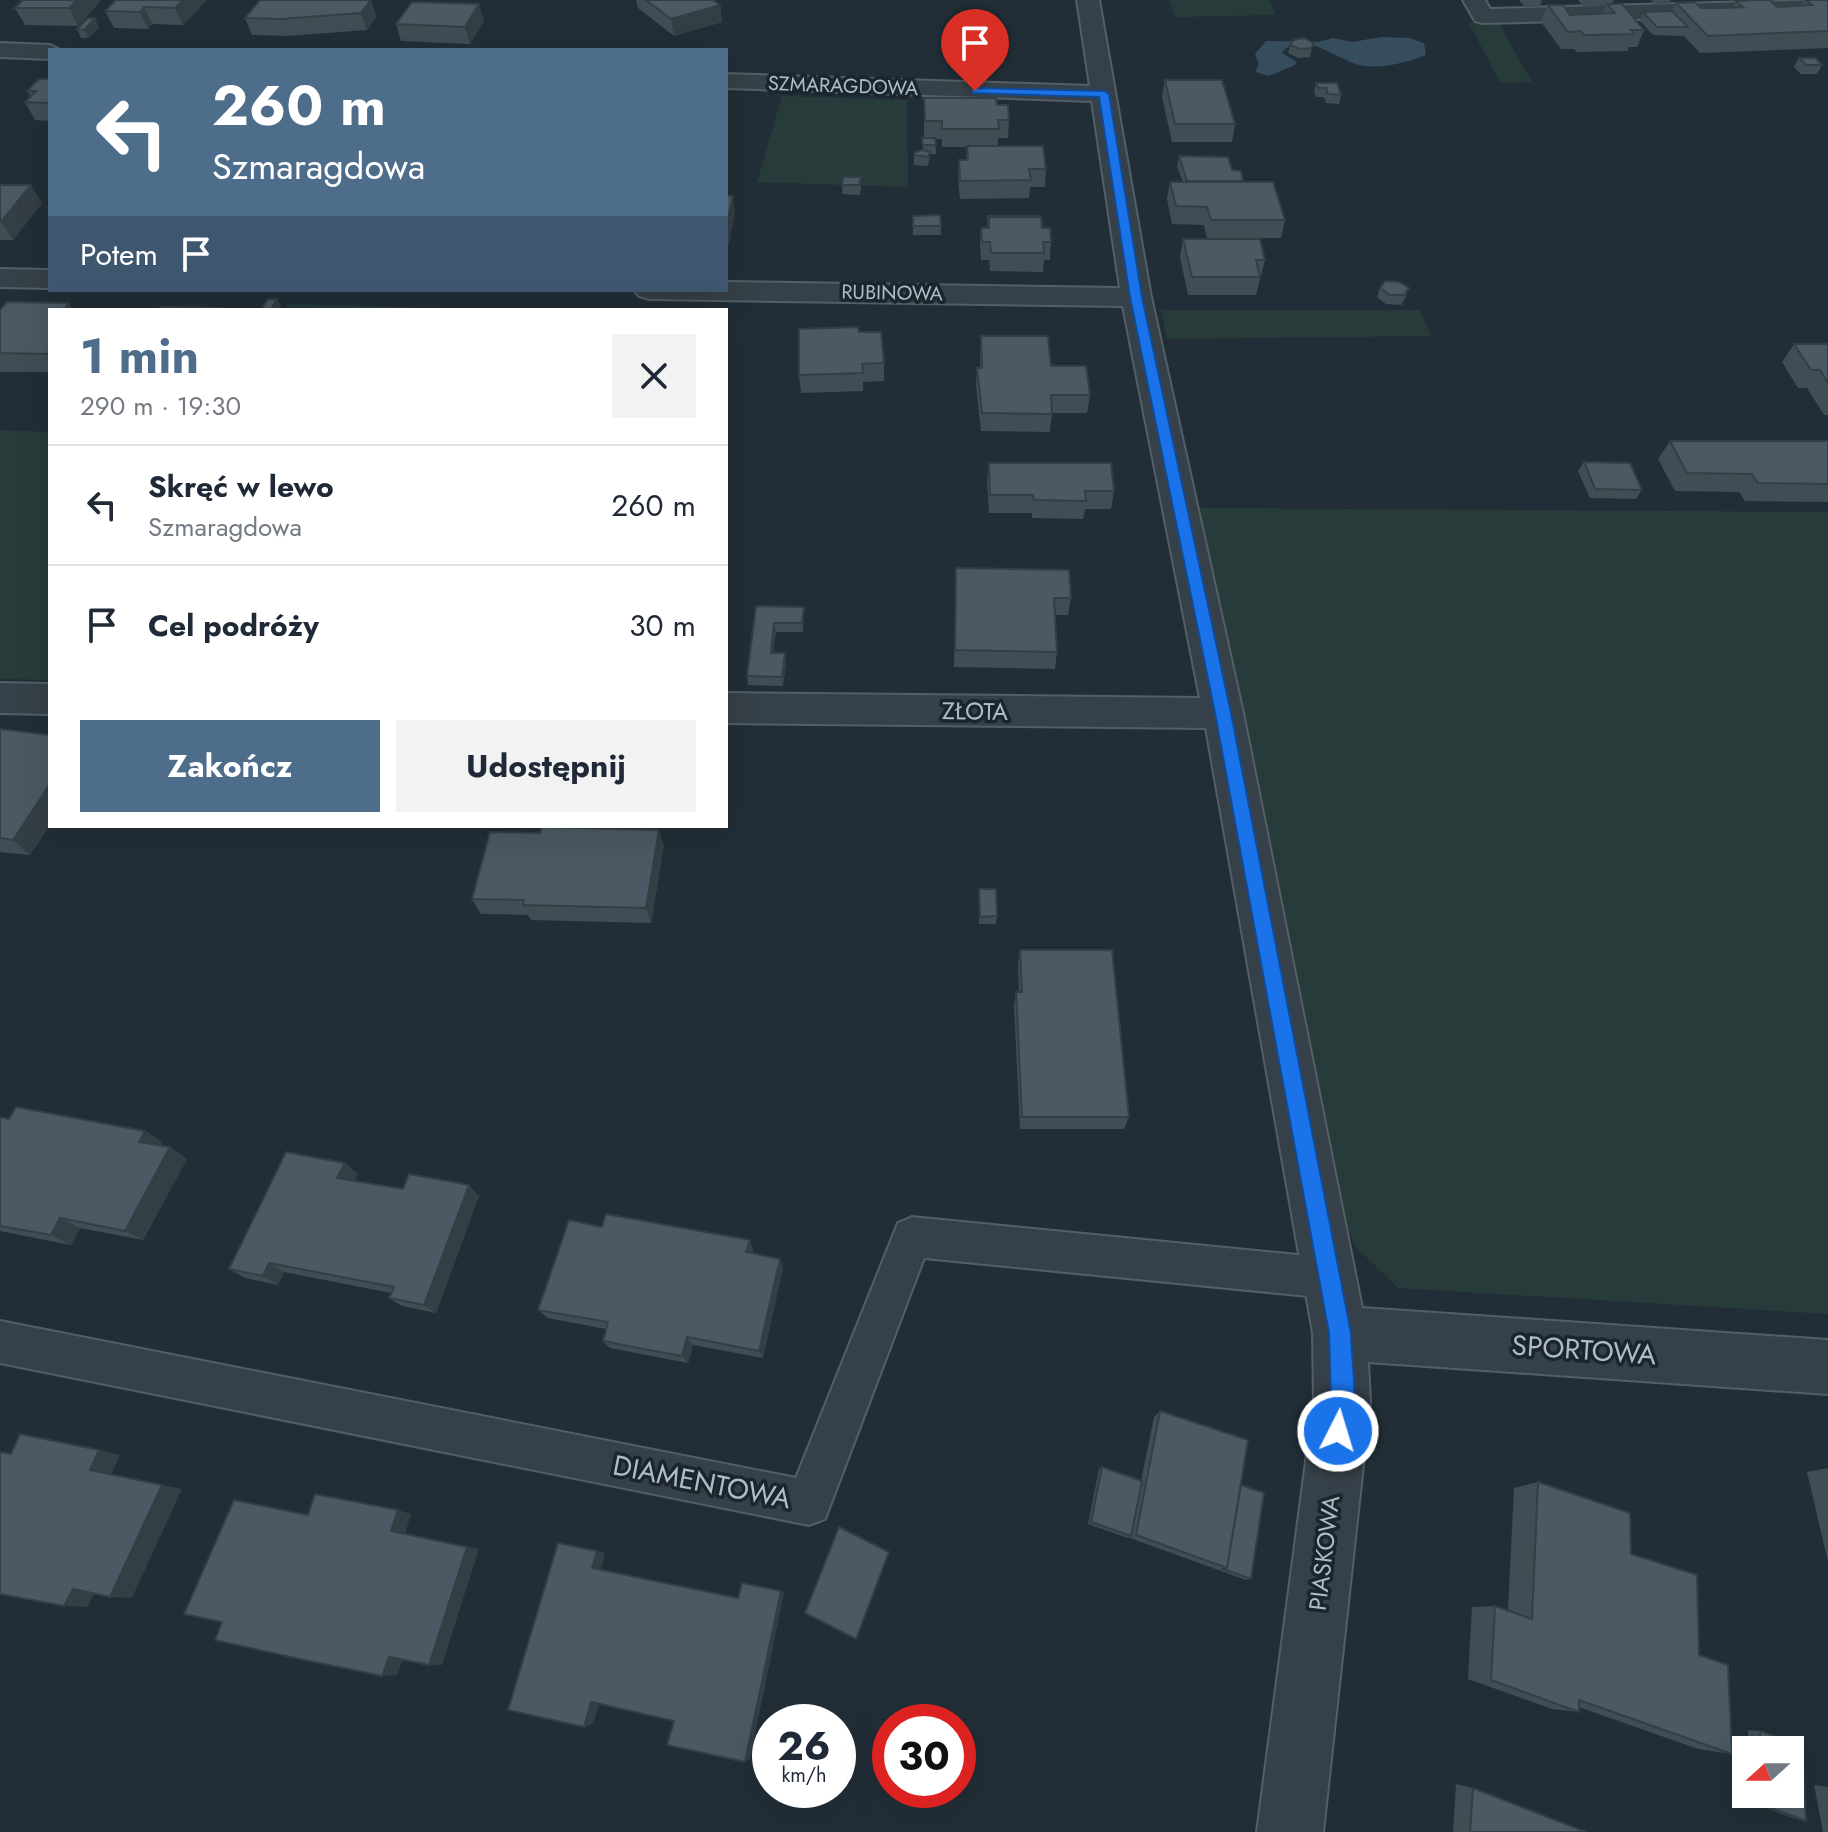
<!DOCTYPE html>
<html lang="pl">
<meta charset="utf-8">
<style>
body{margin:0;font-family:Jost,sans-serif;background:#f2f2f3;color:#1f2937;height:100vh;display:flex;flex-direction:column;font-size:30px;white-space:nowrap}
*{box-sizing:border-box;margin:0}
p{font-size:26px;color:#747a83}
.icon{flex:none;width:44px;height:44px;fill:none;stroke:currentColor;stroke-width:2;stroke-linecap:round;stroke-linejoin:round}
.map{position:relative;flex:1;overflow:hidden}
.drawer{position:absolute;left:48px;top:308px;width:680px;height:520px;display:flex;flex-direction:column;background:#fff;border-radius:0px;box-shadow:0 8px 32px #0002}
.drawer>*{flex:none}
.guide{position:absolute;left:48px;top:48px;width:680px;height:244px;border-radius:0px;box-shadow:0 8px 32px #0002;background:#4e6d8b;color:#fff;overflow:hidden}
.needle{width:52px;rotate:249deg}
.controls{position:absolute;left:1732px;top:1736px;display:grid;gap:16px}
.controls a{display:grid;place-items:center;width:72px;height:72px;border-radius:0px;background:#fff;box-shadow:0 8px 32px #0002;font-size:40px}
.speed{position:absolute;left:752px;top:1704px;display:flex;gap:16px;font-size:40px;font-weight:700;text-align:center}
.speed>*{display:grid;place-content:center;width:104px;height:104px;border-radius:50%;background:#fff;box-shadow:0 8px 32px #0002;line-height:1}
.speed small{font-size:20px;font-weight:400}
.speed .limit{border:12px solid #d22;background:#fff;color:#111}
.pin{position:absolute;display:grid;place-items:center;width:68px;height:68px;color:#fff;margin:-82px -34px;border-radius:50% 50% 50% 0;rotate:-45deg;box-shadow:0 0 8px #0007}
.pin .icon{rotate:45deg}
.me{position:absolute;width:88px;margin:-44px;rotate:5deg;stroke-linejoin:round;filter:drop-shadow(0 0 6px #0008)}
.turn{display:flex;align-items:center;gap:28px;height:168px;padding:0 32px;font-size:36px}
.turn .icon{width:104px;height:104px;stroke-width:2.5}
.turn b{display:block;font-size:56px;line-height:68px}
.then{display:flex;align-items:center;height:76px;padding:0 32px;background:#0003;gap:16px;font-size:30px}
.round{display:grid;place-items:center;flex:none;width:84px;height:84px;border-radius:0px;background:#f2f2f3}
.head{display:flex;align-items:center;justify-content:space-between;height:136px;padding:0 32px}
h1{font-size:48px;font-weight:700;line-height:60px;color:#4e6d8b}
.action{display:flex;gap:16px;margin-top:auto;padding:16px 32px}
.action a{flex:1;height:92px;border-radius:0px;background:#4e6d8b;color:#fff;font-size:32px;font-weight:700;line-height:92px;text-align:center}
.action a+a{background:#f2f2f3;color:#1f2937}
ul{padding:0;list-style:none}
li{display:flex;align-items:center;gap:24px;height:120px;padding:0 32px;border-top:2px solid #e0e1e3}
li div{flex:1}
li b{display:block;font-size:30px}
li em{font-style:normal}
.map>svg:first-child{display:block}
</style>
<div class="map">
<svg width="1828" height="1832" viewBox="0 0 1828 1832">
<rect width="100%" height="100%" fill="#222e37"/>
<path fill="#273c3a" d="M1169,0H1269L1276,15L1175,17Z
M1498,22L1532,82L1500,83L1469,23Z
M782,96L907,100L908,187L757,182Z
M288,304L522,310H285Z
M1161,310H1420L1431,336L1167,339Z
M0,430L50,432V680L0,679Z
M1196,508L1828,512V1314L1398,1288L1356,1247L1345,1224Z"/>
<path fill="#364d5e" d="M1381,37L1409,38L1424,43L1426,55C1406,63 1385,68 1364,66C1341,64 1302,26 1282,53L1297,62L1295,65L1269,76L1255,72L1259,64L1255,54L1266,41L1318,42L1333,38L1352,42Z"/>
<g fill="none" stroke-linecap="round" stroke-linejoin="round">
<g stroke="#535e66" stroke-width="4">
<path id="service" d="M912,1217L1329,1258L1343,1264L1349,1278L1343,1292L1329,1298L924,1258L825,1519L809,1525L0,1363V1321L796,1478L898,1223Z"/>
</g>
<g stroke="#535e66" stroke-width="4">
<path id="minor" d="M1077,0H1099L1151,297L1243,713L1362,1308L1828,1340V1394L1368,1362L1370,1401L1323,1832H1257L1314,1401L1313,1333L1206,728L726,723V693L1200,698L1123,306L649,299L639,296L634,290H726V282L1120,288L1092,101L726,88V74L1090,86Z
M1463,0H1485L1490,9L1828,0V14L1483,23L1475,21Z
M0,43L50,45L60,50H50V59L0,57Z
M0,269L50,270V288L0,287Z
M0,683L50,684V714L0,713Z"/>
</g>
<use href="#service" fill="#364048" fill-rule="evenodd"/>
<use href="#minor" fill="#364048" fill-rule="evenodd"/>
</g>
<path fill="#404d55" d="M101,0L78,26L25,25L15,8Z
M207,0L183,25L152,24L148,29L114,28L105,11Z
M371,0L376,17L367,30L287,36L252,35L245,18Z
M636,0H713L720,5L722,22L674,36L638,8Z
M1519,0H1542L1540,7H1525Z
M1578,0H1614L1612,4L1644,30L1637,47H1629L1627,51L1577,52L1574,49H1561L1541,22L1548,5L1570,15L1603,14L1606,6H1583Z
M1651,0H1671L1669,4H1655Z
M1777,0L1772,2L1777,7L1801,6L1804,0H1828V48L1700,53L1684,36L1653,35L1640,21L1643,12L1672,11L1676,3L1701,8L1733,7L1736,1Z
M484,21L470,44L401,41L396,24Z
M99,27L88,38H81L77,29Z
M1313,43L1310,57L1298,58L1288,53L1290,45Z
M1799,58L1822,65L1817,74H1801L1794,67Z
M50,76V121L35,120L25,102L31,97L27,91Z
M1165,80L1235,124L1232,142H1172L1162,97Z
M1316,83L1341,95L1339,104L1326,103L1324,97H1316L1314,92Z
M924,98L997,105L1009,120L1008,138H998V146L1046,169L1045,187H1030L1029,198L960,199L958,178L959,160H966L967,147H942V139H935L936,154H930L928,166L914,165V155L923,150L922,138H924Z
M1179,156L1232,170L1285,220L1281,238H1207L1204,225L1172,224L1167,199L1170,182H1183L1177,166Z
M843,177L861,186L860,195L842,194Z
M0,185L42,203L13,240H0Z
M913,216L941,226V235H913Z
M988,216L1042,228L1051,242L1050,260H1044L1043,272L990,271L989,260H981L980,246L981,228H987Z
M1183,239L1265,260L1256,295H1188L1180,257Z
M1380,288H1409L1405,298L1401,305L1386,304L1377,297Z
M0,310H50V372H0Z
M859,332L884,363V381L863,382V391L801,393L799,375Z
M981,336L1051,366L1090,395L1087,413H1052L1050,432L981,431L976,386L977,368H980Z
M1794,344H1828V415H1824L1807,388H1798L1782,362Z
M1670,441H1828V502L1745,501L1739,492L1675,491L1658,459Z
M1584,462L1642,490L1636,499L1590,498L1578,471Z
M989,463L1114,491L1111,509H1085L1083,519L1032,518V513H989L987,481Z
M956,568L1071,598L1068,615H1055L1057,652L1055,669L954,667Z
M756,606L804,607V616L803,632H776L773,653L786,662L783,686L748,685L747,676Z
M0,729L50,735V825L30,855L0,852Z
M664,845L651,923L531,920L528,915L481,914L472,899Z
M979,889L997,916L996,924H979Z
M1020,950L1129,1117L1124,1129H1020L1014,1006L1016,992H1019L1018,964Z
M0,1117L145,1131L162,1142L160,1146L170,1147L187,1159L143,1240L80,1228L71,1245L0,1231Z
M345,1163L358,1174L354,1181L403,1189L479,1196L436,1313L402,1306L389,1298L391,1293L284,1272L278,1285L246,1278L229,1269Z
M602,1227L753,1249L752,1253L780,1259L783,1268L763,1358L693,1345L688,1363L610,1348L603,1341L606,1329L548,1318L538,1310Z
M1160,1411L1241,1485L1251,1579L1246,1580L1130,1538V1537L1128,1538L1088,1524L1099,1469L1102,1467L1141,1481L1154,1417Z
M1828,1468V1562L1807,1472Z
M1538,1482L1631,1554L1699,1655L1732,1754L1698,1749L1579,1707V1712L1552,1709L1468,1679L1472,1607L1495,1606L1508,1610L1514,1488Z
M1748,1730L1760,1731L1802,1746L1806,1821L1793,1818L1750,1802V1794H1790V1750H1748Z
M1456,1784L1473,1788L1586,1832H1453Z
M1814,1785L1828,1787V1832H1823Z"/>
<path fill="#343e45" d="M77,0H101L78,26L69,8Z
M183,0H207L183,25L175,8Z
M371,0L376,17L367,30L361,13Z
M479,4L484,21L470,44L465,27Z
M720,5L722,22L674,36L671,19Z
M144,7L152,24L148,29L140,12Z
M95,18L99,27L88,38L84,30Z
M31,185L42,203L13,240L1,222Z
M733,196L735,214L728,248L726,228Z
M277,299L282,308L281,310H271Z
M69,303L73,310H64Z
M804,607V616L803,632L802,623Z
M774,623L776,632L772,662L771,653Z
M785,653L786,662L783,686L782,677Z
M50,784V825L30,855L13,840Z
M659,830L664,845L651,923L646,908Z
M145,1131L162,1142L156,1154L139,1142Z
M170,1147L187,1159L143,1240L125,1231Z
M345,1163L358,1174L350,1189L337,1178Z
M469,1185L479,1196L436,1313L424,1305Z
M60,1218L80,1228L71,1245L51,1235Z
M750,1240L753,1249L750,1261L746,1252Z
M780,1259L783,1268L763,1358L759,1351Z
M269,1263L284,1272L278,1285L263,1276Z
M687,1337L693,1345L688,1363L682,1356Z
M99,1450L120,1455L111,1475L90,1470Z
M162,1485L182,1489L132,1598L110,1597Z
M398,1510L411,1514L405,1534L391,1531Z
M467,1547L479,1549L442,1665H429Z
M597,1551L605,1553L601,1570L592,1568Z
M73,1589L96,1590L88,1607L64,1606Z
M781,1591L784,1593L750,1759L745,1762Z
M389,1657H404L397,1675L382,1676Z
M600,1701L593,1724L584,1727L591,1702Z"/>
<path fill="#4a5963" stroke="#343e45" stroke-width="2" d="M23,0H77L69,8H15Z
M116,0H183L175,8L144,7L140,12L105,11Z
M260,0H371L361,13L281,19L245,18Z
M646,0H713L720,5L671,19Z
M1757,0H1770L1777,7L1812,5L1806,0H1828V31L1708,36L1676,3L1695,2L1701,8H1721L1743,7L1736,1Z
M412,2L479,4L465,27L396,24Z
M1607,4H1622L1644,30H1631L1634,34L1584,35L1581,31L1568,32L1548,5H1563L1570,15L1615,13Z
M1672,11L1688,27H1657L1643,12Z
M88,18H95L84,30L77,29Z
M1304,38L1313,43L1312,48L1300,49L1290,45L1294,40Z
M1799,58H1815L1822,65H1806Z
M50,76V103L25,102L36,91H27L39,79H47Z
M1165,80H1222L1235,124H1175Z
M1316,83H1337L1341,95L1328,94L1326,88H1318Z
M924,98H996L997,105H1008L1009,120H998L999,129H942V121H925Z
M922,138H935L936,145H923Z
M967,146H1043L1046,169H1029L1031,180L960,181L959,160H968Z
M923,150L930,152L928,157L914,155L915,152Z
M1179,156L1228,157L1232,170L1241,171L1243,181H1187Z
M843,177H861L859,185H842Z
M1170,182H1273L1285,220H1211L1207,207L1176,206Z
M0,185H31L1,222H0Z
M726,195L733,196L726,228Z
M940,215L941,226H913V216Z
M988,216H1039V217H989L988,226Z
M989,217H1041L1042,228H1050L1051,242H1043L1044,253H991L990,242H982L981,228H989Z
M1183,239H1260L1265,260H1256L1260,277H1192Z
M1385,281L1399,282L1409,288L1404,295H1390L1380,288Z
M268,299H277L271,310H261Z
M7,302L69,303L64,310H50V350L47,354L0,353V310Z
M161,307L220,308L218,310H159Z
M858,327L859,332H881L884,363L862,364L863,373L799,375V329Z
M981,336H1048L1051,366H1086L1090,395H1051L1052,414L982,413L977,368H982Z
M1794,344H1828V383L1820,370H1811Z
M1670,441H1828V484L1758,483L1752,474L1687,473Z
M1584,462L1630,463L1642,490L1595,489Z
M989,463H1111L1114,491H1085L1086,501L1034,500L1033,495H990Z
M956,568L1069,570L1071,598H1054L1057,652L955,650Z
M756,606L804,607L802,623H774L771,653H785L782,677L747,676Z
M0,729L50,735V784L13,840L0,838Z
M542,827L659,830L646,908L523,905L524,900L472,899L490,832L540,833Z
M979,889H996L997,916L980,917Z
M1020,950H1112L1129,1117H1022L1016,992H1022Z
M16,1107L145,1131L139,1142L170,1147L125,1231L60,1218L51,1235L0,1226V1117L9,1119Z
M286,1152L345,1163L337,1178L403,1189L409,1174L469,1185L424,1305L389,1298L394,1287L269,1263L263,1276L229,1269Z
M606,1214L750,1240L746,1252L780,1259L759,1351L687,1337L682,1356L643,1349L603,1341L608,1322L538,1310L569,1220L602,1227Z
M1160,1411L1248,1440L1227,1568L1136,1535Z
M20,1434L99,1450L90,1470L162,1485L110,1597L73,1589L64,1606L0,1594V1452L11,1454Z
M1102,1467L1142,1481L1131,1536L1091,1522Z
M1538,1482L1630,1513L1631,1554L1697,1575L1699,1655L1728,1665L1732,1754L1579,1700V1712L1491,1680L1495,1606L1532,1619Z
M1241,1485L1264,1493L1251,1579L1223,1569L1227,1568Z
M315,1494L398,1510L391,1531L467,1547L429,1665L389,1657L382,1676L300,1659L215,1640L222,1622L184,1614L234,1500L308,1515Z
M839,1527L889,1552L856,1639L805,1613Z
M558,1543L597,1551L592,1568L738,1598L742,1583L781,1591L745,1762L667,1745L674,1721L591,1702L584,1727L508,1710Z
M1760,1731L1802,1746L1806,1821L1763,1805V1794H1790V1750H1761Z
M1473,1788L1586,1832H1470Z"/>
<path fill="#1a73e8" stroke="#114b97" stroke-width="2" d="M975,88L1104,91L1109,94L1142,297L1231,713L1351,1333C1352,1367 1360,1408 1347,1440L1338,1443L1330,1440L1327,1431L1331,1401L1329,1333L1215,713L1130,297L1099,97L972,93V89Z"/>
<g text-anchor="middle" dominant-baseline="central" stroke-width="7" stroke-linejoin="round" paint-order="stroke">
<g font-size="20" fill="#b0bbc4" stroke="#1b252d">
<text transform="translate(843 86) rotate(2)">SZMARAGDOWA</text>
<text transform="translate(892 293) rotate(1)">RUBINOWA</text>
</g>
<g font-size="24" fill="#b0bbc4" stroke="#1b252d">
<text transform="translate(975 711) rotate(1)">ZŁOTA</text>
<text transform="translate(1324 1553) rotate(-83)">PIASKOWA</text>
</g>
<g font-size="28" fill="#b0bbc4" stroke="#1b252d">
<text transform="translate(1584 1350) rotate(4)">SPORTOWA</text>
<text transform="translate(702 1482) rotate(11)">DIAMENTOWA</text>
</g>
</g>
</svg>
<div class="controls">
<a><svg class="needle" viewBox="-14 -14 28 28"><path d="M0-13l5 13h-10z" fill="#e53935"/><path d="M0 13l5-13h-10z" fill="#747a83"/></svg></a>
</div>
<div class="speed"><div>26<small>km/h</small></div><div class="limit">30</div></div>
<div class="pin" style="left:975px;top:91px;background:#d93025"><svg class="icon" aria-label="arrive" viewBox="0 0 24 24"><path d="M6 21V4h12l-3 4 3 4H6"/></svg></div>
<svg class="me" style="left:1338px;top:1431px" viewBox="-20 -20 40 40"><circle r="17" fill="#1a73e8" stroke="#fff" stroke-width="3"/><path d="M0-11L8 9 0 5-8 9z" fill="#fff"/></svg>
<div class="guide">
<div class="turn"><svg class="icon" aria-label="left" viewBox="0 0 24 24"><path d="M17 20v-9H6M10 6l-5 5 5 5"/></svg><div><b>260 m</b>Szmaragdowa</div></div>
<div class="then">Potem<svg class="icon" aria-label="arrive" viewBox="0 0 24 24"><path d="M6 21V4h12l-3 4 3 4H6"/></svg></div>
</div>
<section class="drawer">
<div class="head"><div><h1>1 min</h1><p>290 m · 19:30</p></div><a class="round"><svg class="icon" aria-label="close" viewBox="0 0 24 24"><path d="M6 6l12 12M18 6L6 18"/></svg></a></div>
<ul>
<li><svg class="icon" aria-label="left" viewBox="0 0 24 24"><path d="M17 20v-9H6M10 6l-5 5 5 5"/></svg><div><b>Skręć w lewo</b><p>Szmaragdowa</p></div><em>260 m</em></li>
<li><svg class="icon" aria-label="arrive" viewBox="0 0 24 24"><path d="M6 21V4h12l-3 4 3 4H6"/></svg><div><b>Cel podróży</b></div><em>30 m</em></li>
</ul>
<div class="action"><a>Zakończ</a><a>Udostępnij</a></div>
</section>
</div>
